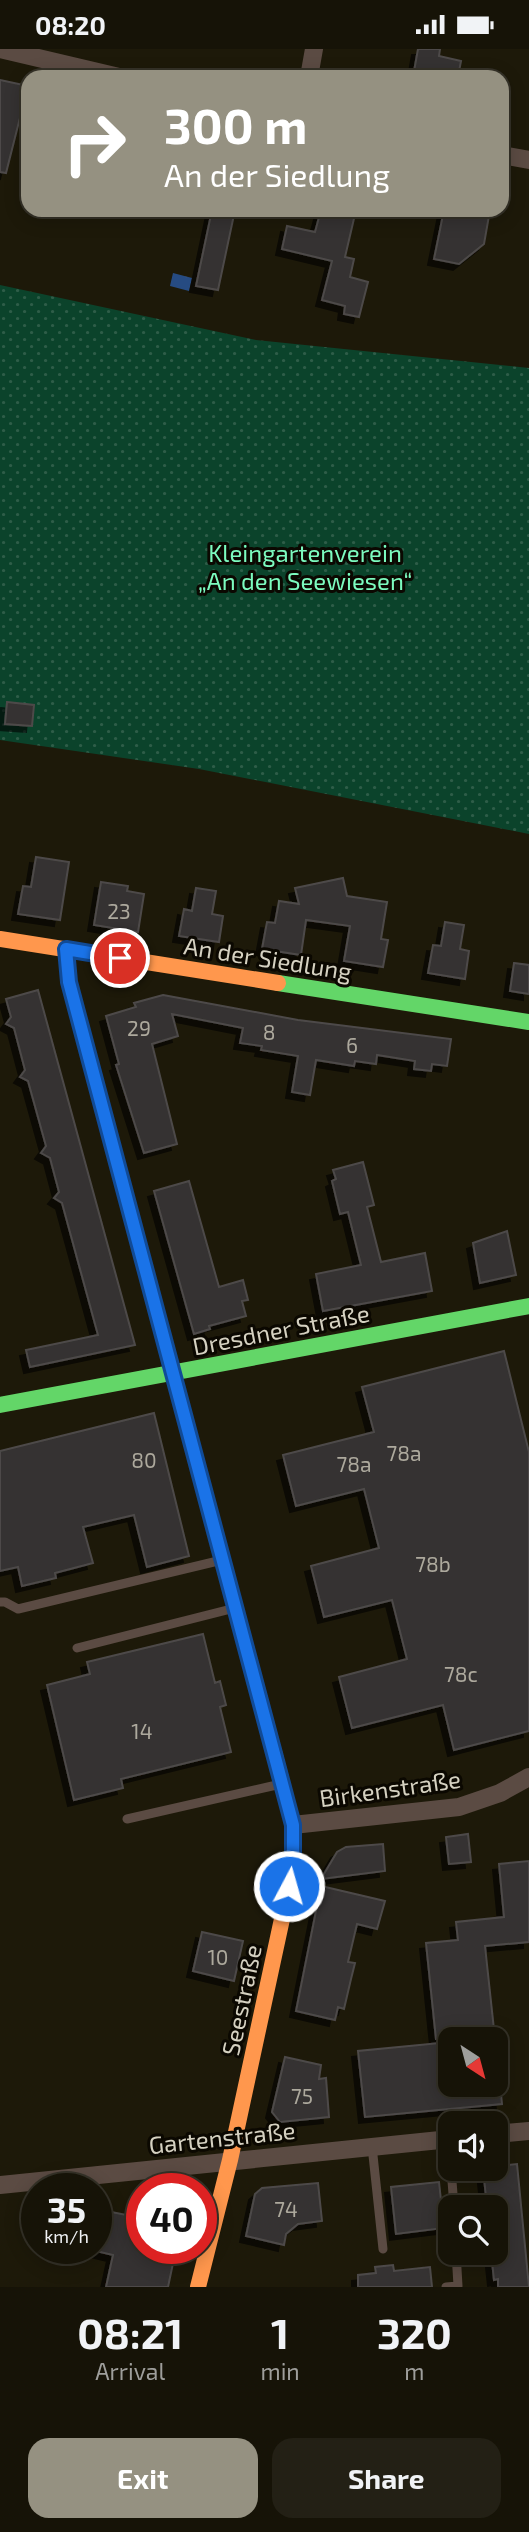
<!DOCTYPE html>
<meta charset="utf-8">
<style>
body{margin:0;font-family:"Exo 2",sans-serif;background:#232015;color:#f1f3f6;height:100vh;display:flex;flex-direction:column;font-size:26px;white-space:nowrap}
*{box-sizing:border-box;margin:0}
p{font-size:23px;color:#9e9e9b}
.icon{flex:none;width:38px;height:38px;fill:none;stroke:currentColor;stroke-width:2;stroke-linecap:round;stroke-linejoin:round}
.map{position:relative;height:2238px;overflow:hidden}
.details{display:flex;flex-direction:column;background:#161307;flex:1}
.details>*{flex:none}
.guide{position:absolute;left:21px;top:21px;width:488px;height:147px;border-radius:21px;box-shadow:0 4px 18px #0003,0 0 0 2px #353228;background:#959181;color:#fff;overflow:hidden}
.needle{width:46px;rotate:144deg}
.fabs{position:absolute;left:438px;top:1978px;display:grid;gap:14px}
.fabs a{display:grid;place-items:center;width:70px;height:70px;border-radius:14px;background:#161307;box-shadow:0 4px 18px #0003,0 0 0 2px #353228;font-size:35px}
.speed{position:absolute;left:21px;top:2124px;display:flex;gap:14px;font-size:35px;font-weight:700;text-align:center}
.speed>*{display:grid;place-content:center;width:91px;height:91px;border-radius:50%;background:#161307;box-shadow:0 4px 18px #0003,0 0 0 2px #353228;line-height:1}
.speed small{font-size:18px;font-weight:400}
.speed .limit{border:10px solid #d22;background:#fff;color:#111}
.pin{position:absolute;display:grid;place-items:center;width:60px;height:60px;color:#fff;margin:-30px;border:4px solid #fff;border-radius:50%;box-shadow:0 2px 7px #0007}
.me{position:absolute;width:77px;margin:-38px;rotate:6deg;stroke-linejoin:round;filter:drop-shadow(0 0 5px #0008)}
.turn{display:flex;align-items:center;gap:24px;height:147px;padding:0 28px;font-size:32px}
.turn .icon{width:91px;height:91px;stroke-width:2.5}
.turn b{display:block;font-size:49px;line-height:60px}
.eta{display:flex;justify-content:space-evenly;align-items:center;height:119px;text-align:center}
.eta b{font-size:42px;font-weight:700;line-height:49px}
.action{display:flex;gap:14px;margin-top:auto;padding:14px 28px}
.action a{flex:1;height:80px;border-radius:21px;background:#959181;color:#fff;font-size:28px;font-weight:700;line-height:80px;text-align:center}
.action a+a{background:#232015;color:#f1f3f6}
.status{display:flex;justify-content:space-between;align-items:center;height:49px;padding:0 35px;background:#161307;direction:ltr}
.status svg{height:19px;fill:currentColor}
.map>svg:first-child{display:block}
</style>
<div class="status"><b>08:20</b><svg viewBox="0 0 49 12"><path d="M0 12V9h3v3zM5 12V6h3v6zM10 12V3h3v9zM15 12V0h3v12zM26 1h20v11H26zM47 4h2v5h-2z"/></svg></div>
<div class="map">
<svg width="529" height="2238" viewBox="0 0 529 2238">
<defs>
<pattern id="garden-dots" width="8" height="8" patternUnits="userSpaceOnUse" patternTransform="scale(1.75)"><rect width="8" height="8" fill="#0b432b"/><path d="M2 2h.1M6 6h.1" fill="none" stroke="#2e5d48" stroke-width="1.8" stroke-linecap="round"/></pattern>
<pattern id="water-ripples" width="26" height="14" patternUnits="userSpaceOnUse" patternTransform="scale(1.75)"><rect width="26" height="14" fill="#264b82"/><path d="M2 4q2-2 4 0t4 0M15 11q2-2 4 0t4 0" fill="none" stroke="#456492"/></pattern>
<filter id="shadow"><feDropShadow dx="-6" dy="6" stdDeviation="0" flood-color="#0009"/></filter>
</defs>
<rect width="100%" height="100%" fill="#1d1909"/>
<path fill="url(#garden-dots)" d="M0,236L256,291L529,319V785L199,720L0,691Z"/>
<path fill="url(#water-ripples)" d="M173,224L192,229L189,242L170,237Z"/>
<path fill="#343230" stroke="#4d4a49" stroke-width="2" filter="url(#shadow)" d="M418,0H440L439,7L461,12L458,28H413Z
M0,31L28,37L6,124L0,123Z
M212,161H235L218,241L196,237Z
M321,161H356L345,208L354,210L350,228L368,233L359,268L344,265L345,257L322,251L332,212L282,200L287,177L315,183Z
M444,161H490L484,195L459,215L434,210Z
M7,653L34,656L32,677L5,675Z
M36,808L69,813L60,871L18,865L23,837L31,838Z
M343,829L347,847L387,853L381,890L388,891L383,918L344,912L350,877L306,871L301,906L262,900L267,873L275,874L279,852L299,855L295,839Z
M101,833L128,837L127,842L144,845L138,883L94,876Z
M196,839L216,842L212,865L223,867L219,893L179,887L184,860L192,862Z
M445,873L464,876L460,900L469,902L465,930L428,924L433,896L441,897Z
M514,914L529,916V945L510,942Z
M38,941L135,1296L30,1318L26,1301L98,1286L62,1154L54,1149L59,1143L50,1109L41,1104L46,1097L28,1032L20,1028L25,1021L14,979L6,975L11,968L6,950Z
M163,946L298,971L451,990L447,1017L432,1015L431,1022L414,1020L415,1012L377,1006L376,1015L355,1012L354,1017L316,1011L310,1046L292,1043L298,1007L261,1001L262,997L240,994L243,979L172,965L178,987L152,995L177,1095L144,1104L116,1016L119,1015L106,967L136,958L134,954Z
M363,1113L374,1156L367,1158L381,1213L425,1204L432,1242L323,1262L316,1225L361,1216L348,1163L340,1165L332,1132L336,1130L333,1121Z
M189,1132L219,1238L243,1231L248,1251L242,1252L246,1267L209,1277L210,1280L194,1285L154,1142Z
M507,1182L516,1226L480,1234L473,1194Z
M504,1302L529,1403V1682L454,1701L443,1656L352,1679L339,1628L407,1610L392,1551L324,1568L311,1517L379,1499L364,1440L296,1457L283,1406L374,1383L362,1338Z
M154,1364L189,1507L147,1518L134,1466L83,1478L93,1514L55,1524L56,1529L22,1537L18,1518L0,1522V1402Z
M203,1585L215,1634L220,1632L226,1656L220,1658L231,1703L121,1730L123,1739L74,1751L47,1636L90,1625L87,1613Z
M468,1785L471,1813L449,1815L446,1788Z
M383,1795L385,1822L321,1830L337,1803L346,1798Z
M529,1812V1893L485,1897L495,1990H436L426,1894L458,1891L456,1873L504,1868L499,1815Z
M321,1837L385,1852L377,1880L357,1875L348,1913L355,1914L351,1930L344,1960L338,1958L335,1971L296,1962Z
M202,1883L243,1892L234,1932L193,1922Z
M450,1993V2035H500L502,2055L365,2068L358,2002Z
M285,2008L321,2016L319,2030L326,2029L329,2068L280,2073L272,2063Z
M517,2115L529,2238H498V2230L494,2231L491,2203H495V2158H487L483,2119Z
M439,2133L444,2179L396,2185L391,2138Z
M318,2134L322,2172L298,2175L286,2185L284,2196L246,2187L255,2145L262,2139Z
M96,2160L142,2169V2200H176L168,2238H106L113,2206L96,2202Z
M393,2216L394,2222L430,2218L432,2238H358V2226L376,2224L375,2218Z"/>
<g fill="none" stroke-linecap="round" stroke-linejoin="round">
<path stroke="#5b4b43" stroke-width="9" d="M0,1553H5L18,1560L222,1511
M77,1599L235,1559
M127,1770L281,1735
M372,2097L383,2200
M451,2119L454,2158
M446,2238L458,2237L456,2203"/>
<path stroke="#5b4b43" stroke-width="18" d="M0,0L119,28
M309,28L314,0
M502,106L529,111
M293,1776L459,1758L500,1744L529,1728
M495,2085L529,2082
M0,2136L450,2090"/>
<path stroke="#63d668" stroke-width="16" d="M66,900L69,933L188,1381
M278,934L529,973
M0,1356L529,1257"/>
<path stroke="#ff974d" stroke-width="16" d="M0,890L278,934
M198,2238L230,2111L293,1819V1776L274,1703"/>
<path stroke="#b3261e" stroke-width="16" d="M188,1381L274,1703"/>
</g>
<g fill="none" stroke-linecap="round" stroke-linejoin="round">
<g stroke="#114b97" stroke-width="18">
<path id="route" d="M120,909L66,900L69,933L293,1776V1819L289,1837"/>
</g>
<use href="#route" stroke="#1a73e8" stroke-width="12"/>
</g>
<g text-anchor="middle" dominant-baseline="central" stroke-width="6" stroke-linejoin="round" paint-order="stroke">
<g font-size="21" fill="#ada99d">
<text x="119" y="861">23</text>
<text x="139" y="978">29</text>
<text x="269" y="982">8</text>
<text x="352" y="995">6</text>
<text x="404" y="1403">78a</text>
<text x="144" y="1410">80</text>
<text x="354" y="1414">78a</text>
<text x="433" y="1514">78b</text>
<text x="461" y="1624">78c</text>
<text x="142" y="1681">14</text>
<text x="218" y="1907">10</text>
<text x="302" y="2046">75</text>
<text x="286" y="2159">74</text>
</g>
<g font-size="24" fill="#7cfbbf" stroke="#0b0801">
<text x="305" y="503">Kleingartenverein<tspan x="305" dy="28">„An den Seewiesen“</tspan></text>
</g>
<g font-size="24" fill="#d5d1c1" stroke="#0b0801">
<text transform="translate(268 909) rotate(9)">An der Siedlung</text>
<text transform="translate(281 1280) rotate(-11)">Dresdner Straße</text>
<text transform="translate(390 1739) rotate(-8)">Birkenstraße</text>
<text transform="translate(241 1951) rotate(-78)">Seestraße</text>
<text transform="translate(222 2088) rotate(-6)">Gartenstraße</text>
</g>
</g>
</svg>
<div class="fabs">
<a><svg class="needle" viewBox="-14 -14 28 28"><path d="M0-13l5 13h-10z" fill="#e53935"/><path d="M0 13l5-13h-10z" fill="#9e9e9b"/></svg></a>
<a><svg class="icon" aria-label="sound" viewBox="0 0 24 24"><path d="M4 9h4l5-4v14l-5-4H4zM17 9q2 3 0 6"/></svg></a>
<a><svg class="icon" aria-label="search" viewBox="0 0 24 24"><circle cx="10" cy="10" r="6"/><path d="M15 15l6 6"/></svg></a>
</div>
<div class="speed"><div>35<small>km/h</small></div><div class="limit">40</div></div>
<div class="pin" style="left:120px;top:909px;background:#d93025"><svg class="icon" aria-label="arrive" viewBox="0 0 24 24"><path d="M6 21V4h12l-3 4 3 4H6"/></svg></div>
<svg class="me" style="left:289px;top:1837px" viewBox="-20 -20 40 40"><circle r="17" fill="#1a73e8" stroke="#fff" stroke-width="3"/><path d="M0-11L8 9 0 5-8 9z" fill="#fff"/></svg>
<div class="guide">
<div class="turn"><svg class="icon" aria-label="right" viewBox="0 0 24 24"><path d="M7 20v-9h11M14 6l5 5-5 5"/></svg><div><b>300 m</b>An der Siedlung</div></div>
</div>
</div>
<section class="details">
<div class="eta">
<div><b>08:21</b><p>Arrival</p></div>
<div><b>1</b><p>min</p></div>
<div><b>320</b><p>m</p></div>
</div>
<div class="action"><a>Exit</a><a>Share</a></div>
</section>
